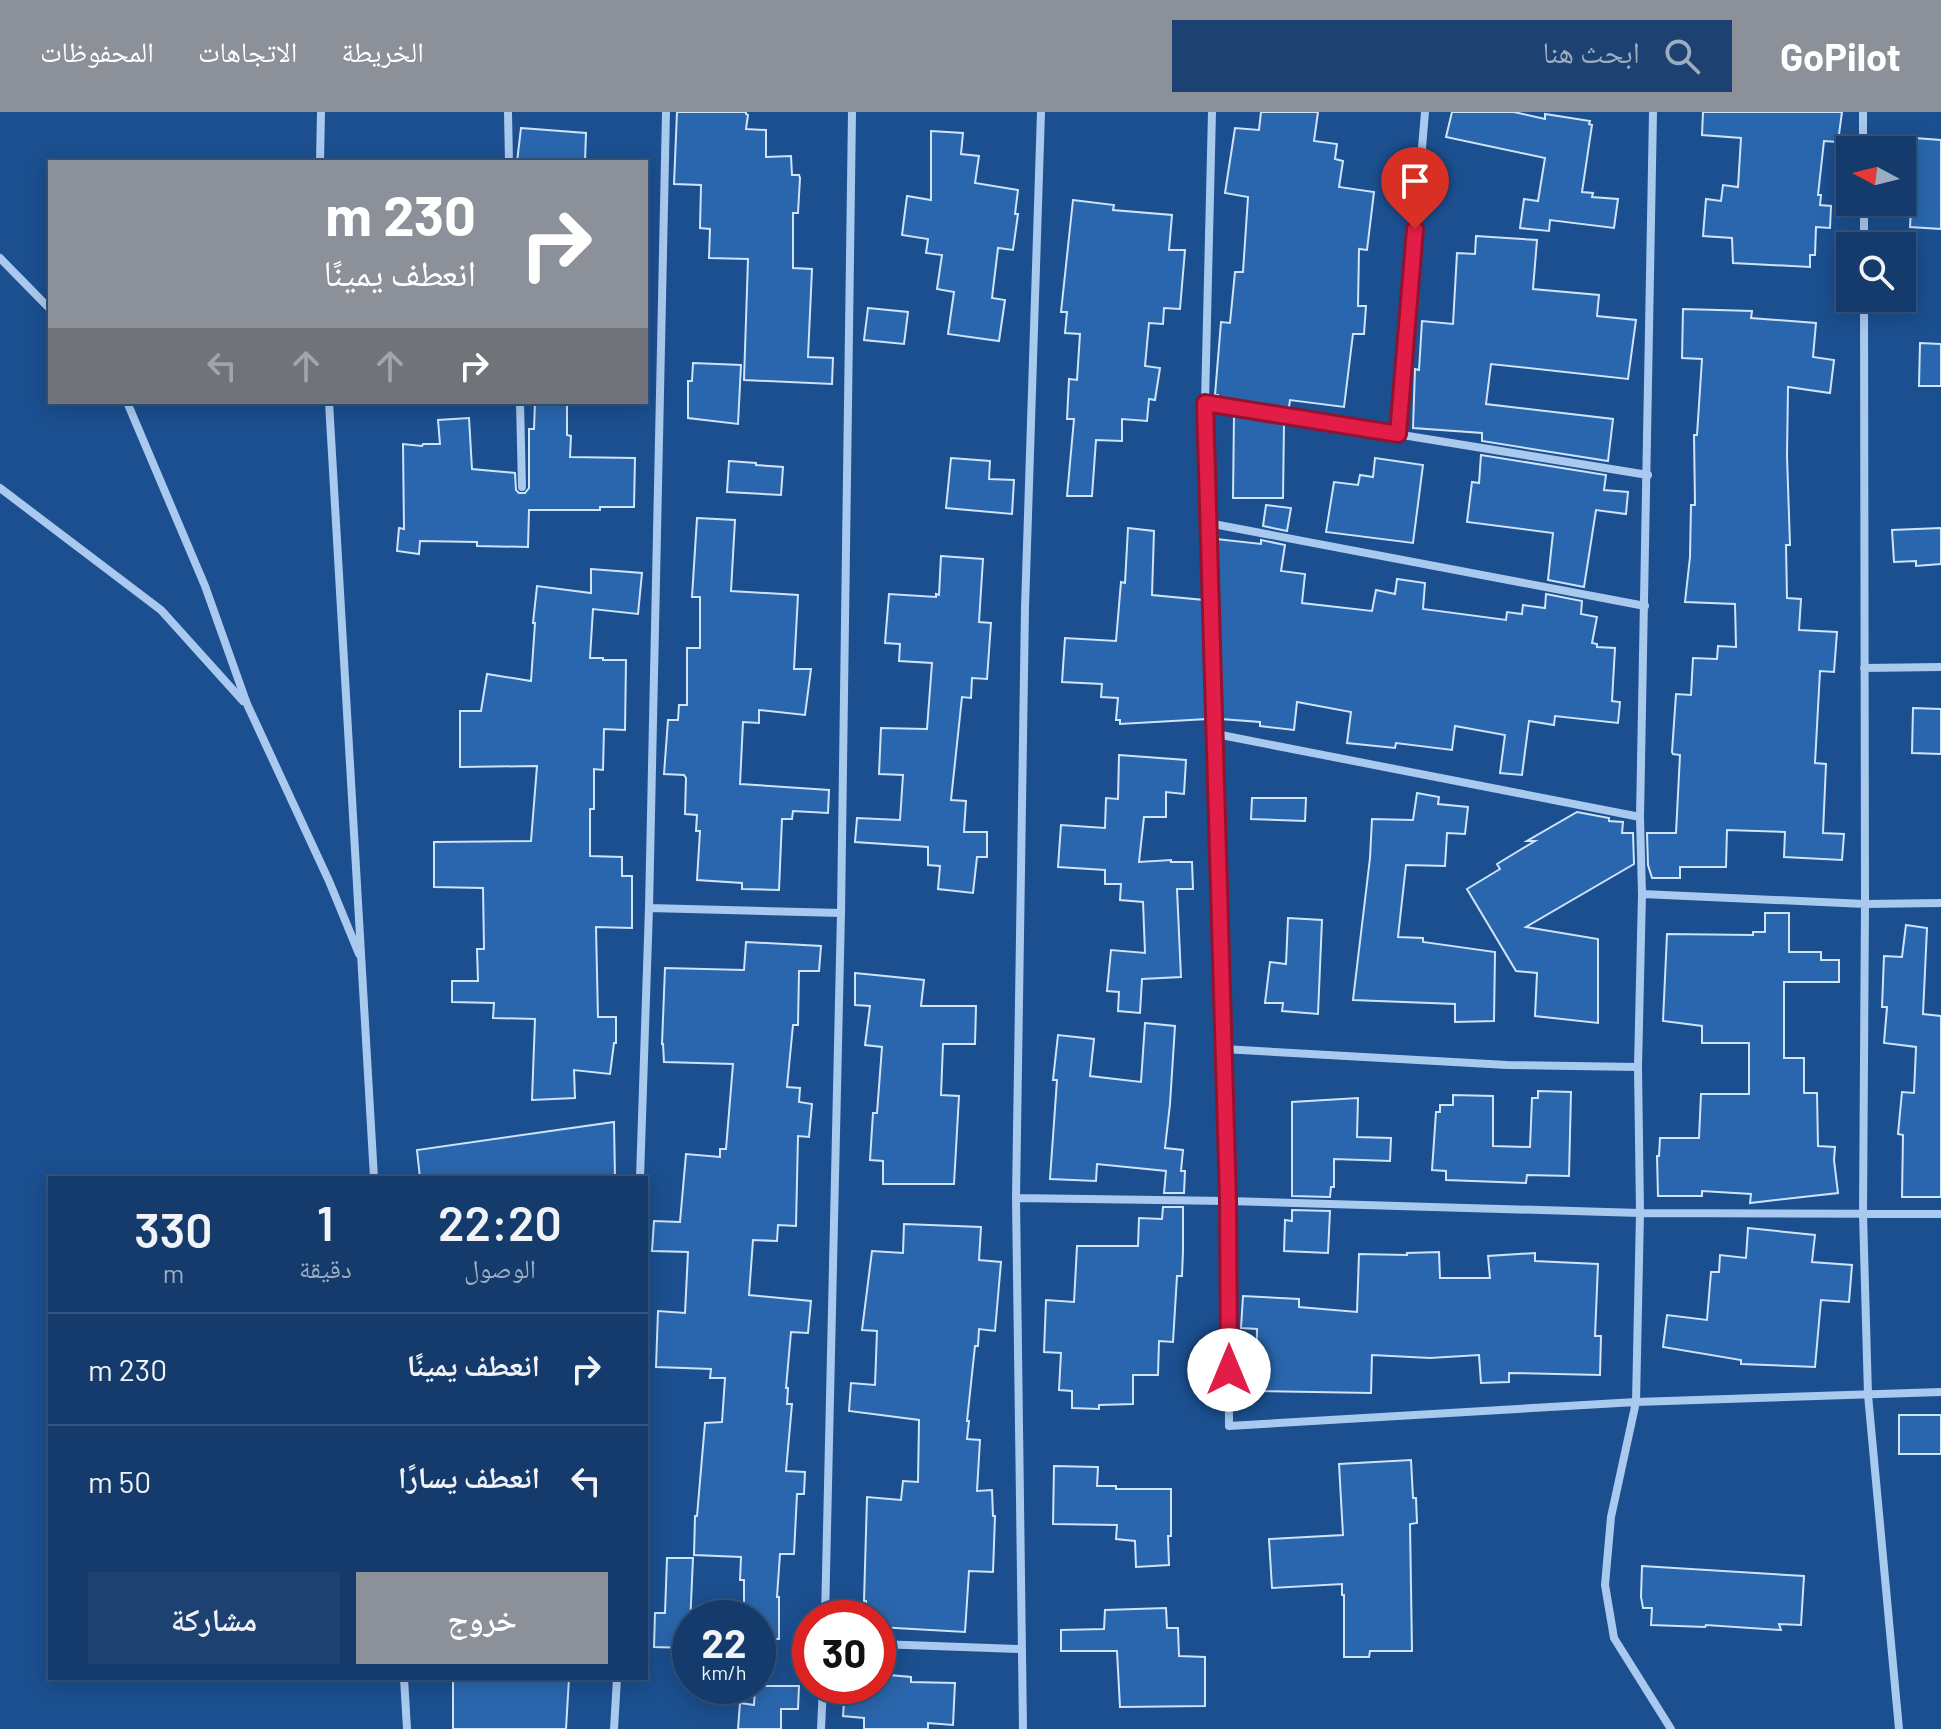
<!DOCTYPE html>
<html lang="ar">
<meta charset="utf-8">
<style>
body{margin:0;font-family:Barlow,"Noto Naskh Arabic",sans-serif;background:#1d4271;color:#f1f3f6;direction:rtl;height:100vh;display:flex;flex-direction:column;font-size:30px;white-space:nowrap}
*{box-sizing:border-box;margin:0}
p{font-size:26px;color:#9dadc1}
.icon{flex:none;width:44px;height:44px;fill:none;stroke:currentColor;stroke-width:2;stroke-linecap:round;stroke-linejoin:round}
.map{position:relative;flex:1;overflow:hidden;direction:ltr}
.drawer{position:absolute;left:48px;top:1064px;width:600px;height:504px;display:flex;flex-direction:column;background:#143b6b;border-radius:0px;box-shadow:0 4px 20px #0003,0 0 0 2px #33557e;direction:rtl}
.drawer>*{flex:none}
.guide{position:absolute;left:48px;top:48px;width:600px;height:244px;border-radius:0px;box-shadow:0 4px 20px #0003,0 0 0 2px #33557e;direction:rtl;background:#8c9099;color:#fff;overflow:hidden}
.needle{width:52px;rotate:277deg}
.tools{position:absolute;left:1836px;top:24px;display:grid;gap:16px}
.tools a{display:grid;place-items:center;width:80px;height:80px;border-radius:0px;background:#143b6b;box-shadow:0 4px 20px #0003,0 0 0 2px #33557e;font-size:40px}
.speed{position:absolute;left:672px;top:1488px;display:flex;gap:16px;font-size:40px;font-weight:700;text-align:center}
.speed>*{display:grid;place-content:center;width:104px;height:104px;border-radius:50%;background:#143b6b;box-shadow:0 4px 20px #0003,0 0 0 2px #33557e;line-height:1}
.speed small{font-size:20px;font-weight:400}
.speed .limit{border:12px solid #d22;background:#fff;color:#111}
.pin{position:absolute;display:grid;place-items:center;width:68px;height:68px;color:#fff;margin:-82px -34px;border-radius:50% 50% 50% 0;rotate:-45deg;box-shadow:0 0 8px #0007}
.pin .icon{rotate:45deg}
.me{position:absolute;width:88px;margin:-44px;rotate:0deg;stroke-linejoin:round;filter:drop-shadow(0 0 6px #0008)}
.turn{display:flex;align-items:center;gap:28px;height:168px;padding:0 40px;font-size:36px}
.turn .icon{width:104px;height:104px;stroke-width:2.5}
.turn b{display:block;font-size:56px;line-height:68px}
.lanes{display:flex;align-items:center;height:76px;padding:0 40px;background:#0003;justify-content:center;gap:40px;direction:ltr}
.lanes .off{opacity:.35}
.eta{display:flex;justify-content:space-evenly;align-items:center;height:136px;text-align:center}
.eta b{font-size:48px;font-weight:600;line-height:56px}
.primary-button{display:flex;gap:16px;margin-top:auto;padding:16px 40px}
.primary-button a{flex:1;height:92px;border-radius:0px;background:#8c9099;color:#fff;font-size:32px;font-weight:600;line-height:92px;text-align:center}
.primary-button a+a{background:#1d4271;color:#f1f3f6}
ul{padding:0;list-style:none}
li{display:flex;align-items:center;gap:24px;height:112px;padding:0 40px;border-top:2px solid #33557e}
li div{flex:1}
li b{display:block;font-size:30px}
li em{font-style:normal}
header{display:flex;align-items:center;gap:48px;box-sizing:border-box;height:112px;padding:0 40px;background:#8c9099;color:#fff}
header strong{font-size:38px}
nav{display:flex;gap:44px;margin-inline-start:auto;font-size:28px}
.search{width:560px;height:72px;background:#1d4271;display:flex;align-items:center;gap:20px;box-sizing:border-box;padding:0 28px;border-radius:0px;color:#9dadc1;font-size:30px}
.map>svg:first-child{display:block}
</style>
<header>
<strong>GoPilot</strong>
<div class="search"><svg class="icon" aria-label="search" viewBox="0 0 24 24"><circle cx="10" cy="10" r="6"/><path d="M15 15l6 6"/></svg>ابحث هنا</div>
<nav><a>الخريطة</a><a>الاتجاهات</a><a>المحفوظات</a></nav>
</header>
<div class="map">
<svg width="1941" height="1617" viewBox="0 0 1941 1617">
<rect width="100%" height="100%" fill="#1b4f8f"/>
<path fill="#2a66ad" stroke="#cfe3fa" stroke-width="2" d="M677,0H746V2L748,3L746,17L766,18V45L791,44L792,63H799L800,66L798,101H793V156L812,157L808,245L833,246L832,272L744,268L748,147L709,146L710,117L700,116L701,73L674,72Z
M1261,0H1318L1314,29L1337,32L1335,47L1343,49L1339,75L1374,80L1367,138L1359,137L1358,194H1366L1364,222H1353L1344,295L1290,288L1289,295H1284V297L1218,286V283H1215L1221,210L1230,211L1235,160H1243L1248,85L1225,81L1235,16L1259,18Z
M1452,0H1514L1545,7V2L1590,9L1589,12L1592,13L1582,80L1593,81L1592,85L1618,87L1614,116L1550,108L1549,119L1520,116L1524,87L1538,89L1545,46L1446,25Z
M1703,0H1842L1838,30L1824,29L1818,83H1821L1820,93L1831,94L1830,116L1816,115L1815,143H1810V155L1733,151L1732,126L1703,124L1706,87L1721,89L1723,73L1738,75L1741,26L1702,23Z
M521,16L586,21L585,50H517Z
M931,19L963,21L961,42L979,44L975,71L1018,78L1015,102H1018L1013,138L998,136L992,186L1005,188L999,229L948,222L954,180L937,177L942,143L926,141L928,127L902,123L907,84L931,88Z
M1915,26L1941,28V117L1910,115Z
M1073,88L1114,93L1113,98L1172,103L1169,138H1185L1180,197L1164,196L1163,212L1149,211L1145,254L1160,256L1155,288L1149,287L1147,309L1122,307V329L1096,328L1092,384H1067L1074,307H1067L1069,267L1077,268L1080,222L1065,221L1067,200H1061Z
M1476,124L1537,128L1533,177L1599,183L1597,204L1636,208L1628,267L1491,252L1486,292L1613,307L1608,349L1482,329V321L1413,316L1415,257L1419,258L1422,209L1453,212L1457,141L1475,142Z
M868,196L908,200L904,232L864,228Z
M1683,197L1752,199L1751,206L1816,211L1813,245L1834,248L1830,281L1788,275L1787,344L1790,433H1786L1787,486L1801,487L1799,518L1837,520L1834,560L1820,559L1815,651L1826,652L1823,721L1844,722L1842,748L1784,745L1785,720L1727,718L1726,755H1680V766H1652L1648,753L1647,721H1676L1680,643L1673,642L1672,640L1676,582L1691,583L1693,546L1717,547L1718,534L1736,535L1735,492L1685,490L1690,445L1691,393H1695L1694,323H1697L1702,247L1682,246Z
M1920,231L1941,232V274H1919Z
M693,251L741,253L738,312L688,306V269H692Z
M535,290H567V323L571,324L570,345L635,346L634,395H600V398H529L528,435L477,434V430L420,429L419,442L397,439L399,416L404,417L403,332L422,334L423,332H440L438,308L469,306L472,357L515,361L516,378L519,381H525L529,376V317H534Z
M1234,303L1284,311L1283,386H1233Z
M1481,343L1606,363L1604,378L1628,380L1626,402L1596,398L1584,475L1548,468L1553,421L1467,410L1472,370L1479,371Z
M951,346L990,349L989,367L1014,368L1012,402L946,396Z
M1375,346L1423,353L1413,431L1326,420L1334,370L1358,373L1360,363L1373,365Z
M729,349L756,351V353L783,355L781,383L727,380Z
M1266,393L1291,396L1287,419L1263,414Z
M697,406L735,408L731,479L798,483L794,557H811L805,603L759,598V611L743,610L740,672L829,678L828,701L793,699L792,707H782L779,778L742,777V771L697,768L700,719H696L697,703L685,702L686,666L684,663L664,662L668,608H678L679,593H687V536H700V485H692Z
M1128,416L1154,419L1152,483L1204,488L1207,607L1120,612V608H1116L1118,586L1101,585L1102,572L1062,570L1065,526L1116,529L1121,470L1125,471Z
M1941,416V452L1916,454V449L1894,450L1892,418Z
M1216,427L1261,432V428L1285,433L1281,459L1305,462L1302,491L1372,499L1376,478L1395,482L1397,467L1425,471L1423,497L1506,508L1507,500L1522,502L1523,493L1545,496L1546,482L1582,489L1581,502L1597,505L1592,531L1597,532V535L1615,536L1612,589L1620,590L1618,611L1555,604L1554,613L1529,609L1522,663L1500,661L1505,623L1455,614L1452,638L1396,631L1395,636L1347,631L1351,600L1297,590L1294,618L1260,614V610L1221,607Z
M941,444L983,447L979,510L991,511L987,567L972,566L971,586L962,585L951,688L966,689L964,720H987V745H977L973,781L938,777L940,754L928,753V735L855,730L857,706L900,708L903,663L879,662L881,616L927,617L932,551L899,549L900,532L885,531L889,482L936,485V482L939,483Z
M591,457L642,461L638,502L593,497L590,546H603V548H626L625,618L604,617L603,658L594,657V697H590V744L622,745V764H632V816L596,815L598,905H616V931H614L610,962L574,958L575,986L532,988L535,907L493,906L494,891L452,890V869H478L477,837H484L483,776L434,775V730L531,729L537,654L460,655V599H481L487,562L531,569L535,511H533L537,474L591,481Z
M1913,596L1941,597V642L1912,641Z
M1119,643L1186,648L1184,682L1166,680V705H1144L1139,750L1171,748V750H1192L1193,777H1177L1181,865L1142,867L1140,901L1118,899L1119,880L1107,879L1111,838L1145,841L1143,790L1120,788L1121,772H1105V758L1058,755L1061,713L1105,716L1106,686L1118,687Z
M1417,681L1439,685L1438,692L1468,695L1465,722L1447,721L1445,754L1406,753L1398,825L1423,826V830L1495,840L1494,909L1455,910V892L1353,888L1370,746L1372,707L1413,708Z
M1252,686H1306L1305,709L1251,707Z
M1577,700L1609,706V709L1623,710L1622,721H1633L1634,752L1526,815L1598,827V911L1535,904L1537,861L1516,859L1467,777L1500,757L1497,752L1535,729H1527Z
M1765,801H1789V840H1821V848H1839V870H1784V946H1804V981H1817L1818,1034L1835,1035L1834,1048L1838,1081L1750,1091L1751,1082L1702,1079V1084H1658L1657,1044H1659L1660,1026H1699L1701,982H1749V931H1702V914L1663,909L1667,822L1753,823V820H1765Z
M1288,806L1322,808L1318,902L1282,899L1283,891H1265L1270,850L1286,852Z
M1906,813L1927,816L1923,902L1941,904V1085H1902L1903,1023L1898,1022L1902,980L1914,981L1916,935L1884,931L1887,895H1882L1884,844L1902,845Z
M746,830L821,834L819,859H799L798,913H793L787,975L800,976L799,990L812,992L809,1025L798,1024L796,1114L778,1113L777,1129L753,1128L749,1183L811,1189L808,1221L791,1220L786,1276H788L787,1292H792L786,1359L805,1360L804,1382H797L794,1442H780L777,1485H779V1527H758V1506H744V1468H740L741,1445L694,1443L695,1404H697L705,1311L722,1310L725,1266H710L711,1257L656,1255L658,1199L685,1201L688,1140L652,1139L654,1109L680,1110L686,1042L720,1045V1037H726L733,952L664,950L663,932H662L665,856L744,858Z
M855,861L924,868L921,894H976L975,932H943L941,983L959,984L954,1072H883V1049L870,1048L873,1001H877L882,935L865,933L870,894L855,893Z
M1145,911L1175,914L1170,992L1165,1036L1183,1038L1181,1059H1185L1184,1081H1164L1166,1059L1097,1052L1096,1069L1050,1067L1057,968H1053L1058,923L1094,927L1090,964L1141,970Z
M1538,979L1571,980L1569,1064L1527,1063L1526,1071L1446,1068V1059L1432,1058L1436,1000H1440V993H1453V983L1493,984V1034L1530,1035L1532,986H1538Z
M1358,986L1357,1025L1391,1026L1390,1049L1334,1047V1075H1331L1330,1085L1292,1084V990Z
M614,1010L615,1066H420L417,1038Z
M1163,1095H1183V1139L1182,1164H1177L1173,1230L1159,1229L1158,1263H1133V1292L1099,1293V1297L1072,1296V1279L1059,1278L1061,1241L1044,1240L1046,1188L1074,1190L1077,1134H1138L1139,1106L1162,1107Z
M1292,1098L1330,1099L1328,1141L1284,1139L1285,1108L1292,1109Z
M904,1112L981,1115L979,1148L1001,1150L995,1219L979,1217L978,1234H975L967,1309H969L967,1327L980,1328L977,1379L992,1378L993,1404H995L993,1460L969,1459L965,1520L878,1515V1506H866V1489H864L867,1385L901,1388L903,1369L918,1370L919,1308L849,1299L851,1271L875,1273L877,1219L862,1218L872,1139L903,1141Z
M1748,1116L1815,1123L1812,1150L1852,1153L1849,1190L1821,1188L1815,1255L1741,1252V1248L1663,1235L1667,1203L1707,1208L1711,1160H1719L1720,1143L1746,1146Z
M1439,1140L1440,1166H1490L1488,1144L1535,1141V1149L1598,1152L1595,1224H1601L1600,1263L1509,1261V1270L1481,1271L1479,1243L1430,1246L1372,1243L1371,1281L1256,1279L1257,1217L1241,1216L1243,1184L1299,1187V1195L1357,1200L1359,1142L1407,1143V1141Z
M1899,1303H1941V1342H1899Z
M1411,1348L1413,1386H1416L1417,1411L1410,1412L1412,1539H1370L1369,1545H1344V1483H1342V1472L1272,1476L1269,1427L1343,1423L1339,1352Z
M1054,1354L1098,1355L1097,1374H1116V1377H1171V1424H1168L1169,1453L1136,1455L1135,1429L1116,1427L1117,1413L1053,1412Z
M667,1446H693L689,1536L654,1535L655,1501H665Z
M1642,1454L1804,1464L1801,1513L1779,1512L1781,1518L1706,1513L1705,1515L1651,1513L1652,1496H1643L1641,1485Z
M1166,1496L1167,1516H1178L1179,1544L1205,1545V1594L1120,1595L1117,1539H1061V1518L1104,1517L1105,1498Z
M878,1562L911,1565V1570L955,1571L953,1613L928,1611V1617H864V1606L843,1604L845,1574H878Z
M453,1566H569L566,1617H453Z
M755,1574H799L798,1597H781V1617H738L740,1591L754,1593Z"/>
<g fill="none" stroke-linecap="round" stroke-linejoin="round">
<path stroke="#a9c9ee" stroke-width="8" d="M508,0L509,50
M1212,0L1205,291L1228,1089L1229,1314L1636,1290L1941,1280
M1653,0L1640,705L1642,782L1638,955L1640,1101L1636,1290L1611,1405L1605,1473L1614,1526L1671,1617
M1863,0V38
M320,50L321,0
M1864,90V134
M0,146L50,197
M1864,186L1865,792L1863,1102L1868,1283L1899,1617
M127,290L205,474L247,592L329,769L359,842
M329,290L374,1066
M520,290L522,375
M1205,291L1648,363
M1398,322L1425,0
M0,376L161,498L243,589
M1208,411L1645,494
M1864,556L1941,555
M1216,622L1640,705
M1642,782L1865,792L1941,791
M649,796L841,801
M1223,937L1507,953L1638,955
M640,1066L649,796L666,0
M1016,1086L1228,1089L1640,1101L1941,1102
M825,1506L841,801L852,0
M878,1532L1020,1537
M404,1566L407,1617
M614,1617L617,1566
M821,1617L823,1574
M1023,1617L1016,1086L1025,496L1041,0"/>
</g>
<g fill="none" stroke-linecap="round" stroke-linejoin="round">
<g stroke="#92132f" stroke-width="20">
<path id="route" d="M1229,1258L1228,1089L1205,291L1398,322L1415,117"/>
</g>
<use href="#route" stroke="#e11d48" stroke-width="14"/>
</g>
</svg>
<div class="tools">
<a><svg class="needle" viewBox="-14 -14 28 28"><path d="M0-13l5 13h-10z" fill="#e53935"/><path d="M0 13l5-13h-10z" fill="#9dadc1"/></svg></a>
<a><svg class="icon" aria-label="search" viewBox="0 0 24 24"><circle cx="10" cy="10" r="6"/><path d="M15 15l6 6"/></svg></a>
</div>
<div class="speed"><div>22<small>km/h</small></div><div class="limit">30</div></div>
<div class="pin" style="left:1415px;top:117px;background:#d93025"><svg class="icon" aria-label="arrive" viewBox="0 0 24 24"><path d="M6 21V4h12l-3 4 3 4H6"/></svg></div>
<svg class="me" style="left:1229px;top:1258px" viewBox="-20 -20 40 40"><circle r="19" fill="#fff"/><path d="M0-13L10 11 0 6-10 11z" fill="#e11d48"/></svg>
<div class="guide">
<div class="turn"><svg class="icon" aria-label="right" viewBox="0 0 24 24"><path d="M7 20v-9h11M14 6l5 5-5 5"/></svg><div><b>230 m</b>انعطف يمينًا</div></div>
<div class="lanes"><svg class="icon off" aria-label="left" viewBox="0 0 24 24"><path d="M17 20v-9H6M10 6l-5 5 5 5"/></svg><svg class="icon off" aria-label="ahead" viewBox="0 0 24 24"><path d="M12 20V5M6 11l6-6 6 6"/></svg><svg class="icon off" aria-label="ahead" viewBox="0 0 24 24"><path d="M12 20V5M6 11l6-6 6 6"/></svg><svg class="icon" aria-label="right" viewBox="0 0 24 24"><path d="M7 20v-9h11M14 6l5 5-5 5"/></svg></div>
</div>
<section class="drawer">
<div class="eta">
<div><b>22:20</b><p>الوصول</p></div>
<div><b>1</b><p>دقيقة</p></div>
<div><b>330</b><p>m</p></div>
</div>
<ul>
<li><svg class="icon" aria-label="right" viewBox="0 0 24 24"><path d="M7 20v-9h11M14 6l5 5-5 5"/></svg><div><b>انعطف يمينًا</b></div><em>230 m</em></li>
<li><svg class="icon" aria-label="left" viewBox="0 0 24 24"><path d="M17 20v-9H6M10 6l-5 5 5 5"/></svg><div><b>انعطف يسارًا</b></div><em>50 m</em></li>
</ul>
<div class="primary-button"><a>خروج</a><a>مشاركة</a></div>
</section>
</div>
